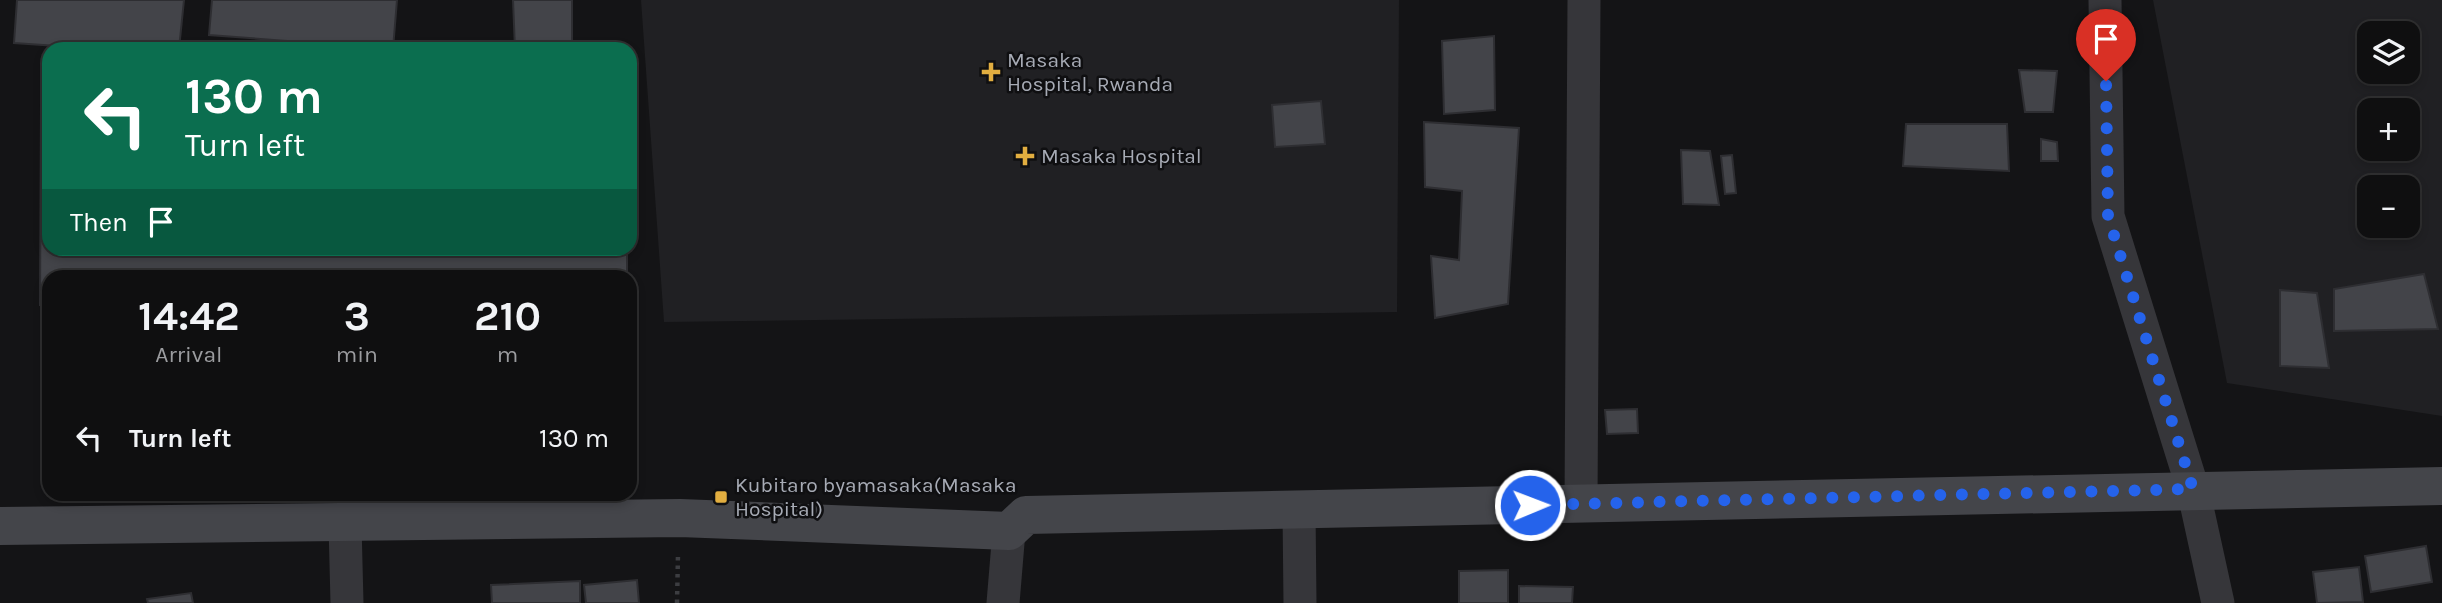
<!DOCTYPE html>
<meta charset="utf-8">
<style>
body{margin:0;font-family:Karla,sans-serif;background:#181819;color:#f1f3f6;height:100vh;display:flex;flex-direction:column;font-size:26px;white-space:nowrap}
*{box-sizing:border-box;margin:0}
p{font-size:23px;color:#9b9c9f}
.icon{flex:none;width:38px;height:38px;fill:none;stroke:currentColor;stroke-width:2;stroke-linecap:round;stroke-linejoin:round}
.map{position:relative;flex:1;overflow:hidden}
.side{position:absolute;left:42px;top:270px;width:595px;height:231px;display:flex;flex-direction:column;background:#0f0f10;border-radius:21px;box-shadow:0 4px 10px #0003,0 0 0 2px #2f2f30}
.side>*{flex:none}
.top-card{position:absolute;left:42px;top:42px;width:595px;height:214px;border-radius:21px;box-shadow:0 4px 10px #0003,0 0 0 2px #2f2f30;background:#0b6e4f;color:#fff;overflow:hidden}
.buttons{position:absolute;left:2357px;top:21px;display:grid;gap:14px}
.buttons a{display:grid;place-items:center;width:63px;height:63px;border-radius:14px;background:#0f0f10;box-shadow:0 4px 10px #0003,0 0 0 2px #2f2f30;font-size:35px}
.pin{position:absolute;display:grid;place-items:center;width:60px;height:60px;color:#fff;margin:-72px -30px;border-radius:50% 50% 50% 0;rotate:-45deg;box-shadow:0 0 7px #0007}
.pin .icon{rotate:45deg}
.me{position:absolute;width:77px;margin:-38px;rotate:89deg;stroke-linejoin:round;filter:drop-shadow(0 0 5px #0008)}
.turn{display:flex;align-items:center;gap:24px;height:147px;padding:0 28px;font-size:32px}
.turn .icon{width:91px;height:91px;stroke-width:2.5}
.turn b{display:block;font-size:49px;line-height:60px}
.then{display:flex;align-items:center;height:66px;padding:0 28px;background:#0003;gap:14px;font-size:26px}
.eta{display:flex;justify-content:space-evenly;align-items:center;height:119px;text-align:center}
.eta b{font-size:42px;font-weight:700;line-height:49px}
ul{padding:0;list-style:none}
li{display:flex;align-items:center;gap:21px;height:98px;padding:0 28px}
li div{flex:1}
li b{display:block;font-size:26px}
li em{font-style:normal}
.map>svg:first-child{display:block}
</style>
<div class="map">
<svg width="2442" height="603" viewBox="0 0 2442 603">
<rect width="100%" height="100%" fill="#141416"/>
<path fill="#202023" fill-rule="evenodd" d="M641,0H1399L1397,312L664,322Z
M2153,0H2442V416L2227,383ZM2370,33H2408V72H2370ZM2370,110H2408V149H2370ZM2370,187H2408V226H2370Z"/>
<path fill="#434449" stroke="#2e2e32" stroke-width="2" d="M17,0H184L179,49H102L14,43Z
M212,0H397L393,49L209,35Z
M513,0H572V49H515Z
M1494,36L1495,110L1444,114L1442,41Z
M2019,70L2057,71L2053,112H2025Z
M1321,101L1325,144L1275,147L1272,105Z
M41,103H49V248H627V276H49V305H40Z
M1424,122L1519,128L1508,304L1435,318L1431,256L1459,260L1462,191L1425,187Z
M1906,124H2007L2009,171L1903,166Z
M2041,139L2057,142L2058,161H2041Z
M1681,150L1710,151L1719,205L1683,204Z
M1732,155L1736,193L1725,194L1721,156Z
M2424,274L2438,329L2334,331V289Z
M2280,290L2317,293L2329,368L2280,366Z
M1637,409L1638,433L1607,434L1605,410Z
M2426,546L2432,582L2371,592L2365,556Z
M2359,567L2363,602L2317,603L2313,572Z
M1508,570V603H1459V571Z
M637,580L639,603H586L584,585Z
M580,581V603H492L491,585Z
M1519,586L1573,587L1572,603H1519Z
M191,593L193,603H148L147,599Z"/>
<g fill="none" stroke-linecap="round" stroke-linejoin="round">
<path stroke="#3c3d41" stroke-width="4.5" stroke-dasharray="3.5 5" stroke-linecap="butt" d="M677,603L678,554"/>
<path stroke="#36363a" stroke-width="33" d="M2105,0L2108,216L2193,489L2218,603
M1581,504L1584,0
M1299,510L1300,603
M345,524L347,603
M1003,603L1009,531"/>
<path stroke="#44454a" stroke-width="38" d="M0,526L680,518L1009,531L1026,515L2442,486"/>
</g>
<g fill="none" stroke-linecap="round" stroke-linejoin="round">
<path stroke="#2563eb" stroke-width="12" stroke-dasharray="0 21.6" d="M1530,505L2193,489L2108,216L2106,81"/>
</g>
<g fill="#e2ae40" stroke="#0f0f11" stroke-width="2.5">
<path d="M987.5 61.5h7v7h7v7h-7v7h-7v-7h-7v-7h7z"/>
<path d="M1021.5 145.5h7v7h7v7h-7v7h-7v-7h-7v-7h7z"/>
<rect x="714" y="490" width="14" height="14" rx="3.5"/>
</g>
<g text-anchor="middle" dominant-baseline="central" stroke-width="5" stroke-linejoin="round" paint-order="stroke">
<g font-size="21" fill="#a7abb5" stroke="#0f0f11" text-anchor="start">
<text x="1007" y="60">Masaka<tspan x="1007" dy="24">Hospital, Rwanda</tspan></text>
<text x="1041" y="156">Masaka Hospital</text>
<text x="735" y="485">Kubitaro byamasaka(Masaka<tspan x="735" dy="24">Hospital)</tspan></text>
</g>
</g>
</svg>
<div class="buttons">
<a><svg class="icon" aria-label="layers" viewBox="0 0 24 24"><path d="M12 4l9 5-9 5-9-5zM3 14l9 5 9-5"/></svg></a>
<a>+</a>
<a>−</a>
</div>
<div class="pin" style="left:2106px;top:81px;background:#d93025"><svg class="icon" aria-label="arrive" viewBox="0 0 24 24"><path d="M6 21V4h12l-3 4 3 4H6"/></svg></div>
<svg class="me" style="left:1530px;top:505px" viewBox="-20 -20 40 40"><circle r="17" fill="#2563eb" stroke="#fff" stroke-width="3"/><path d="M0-11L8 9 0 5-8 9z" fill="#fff"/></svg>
<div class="top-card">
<div class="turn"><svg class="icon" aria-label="left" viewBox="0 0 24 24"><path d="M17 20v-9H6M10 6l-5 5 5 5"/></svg><div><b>130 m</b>Turn left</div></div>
<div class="then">Then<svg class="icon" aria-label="arrive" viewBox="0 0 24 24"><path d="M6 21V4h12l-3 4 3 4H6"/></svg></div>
</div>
<section class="side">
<div class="eta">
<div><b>14:42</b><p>Arrival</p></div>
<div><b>3</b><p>min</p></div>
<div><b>210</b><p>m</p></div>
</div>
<ul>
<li><svg class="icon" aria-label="left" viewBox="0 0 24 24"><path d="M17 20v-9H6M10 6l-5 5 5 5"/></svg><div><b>Turn left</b></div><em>130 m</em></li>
</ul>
</section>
</div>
